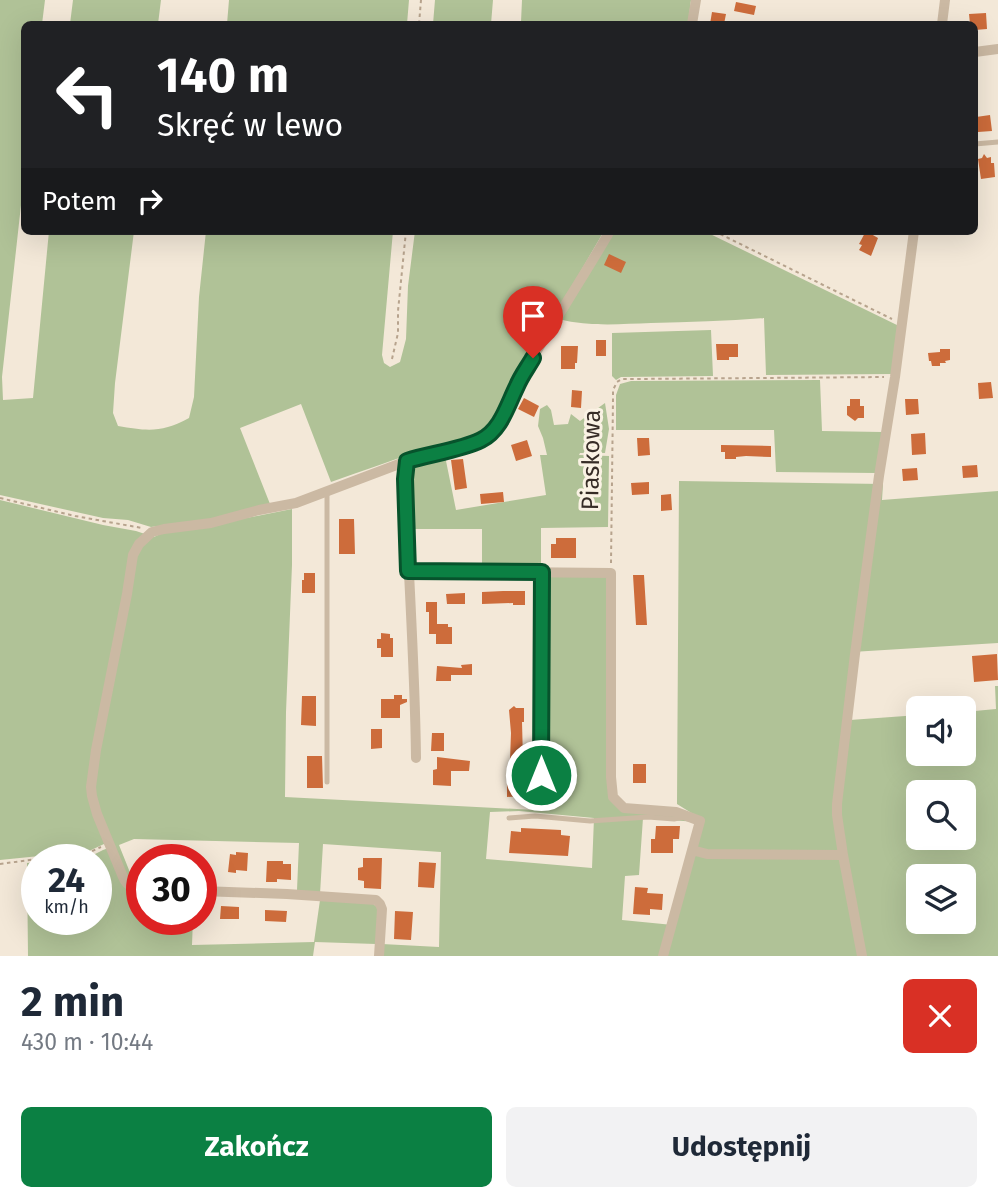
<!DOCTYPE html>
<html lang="pl">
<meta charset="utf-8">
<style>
body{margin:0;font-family:"Fira Sans",sans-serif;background:#f2f2f3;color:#1f2937;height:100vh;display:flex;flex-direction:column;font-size:26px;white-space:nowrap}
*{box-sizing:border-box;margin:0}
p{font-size:23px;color:#747a83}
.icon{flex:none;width:38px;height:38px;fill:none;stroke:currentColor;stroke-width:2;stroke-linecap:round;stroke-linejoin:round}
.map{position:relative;height:956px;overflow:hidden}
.panel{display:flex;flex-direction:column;background:#fff;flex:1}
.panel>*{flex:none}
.guide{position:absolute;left:21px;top:21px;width:957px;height:214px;border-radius:10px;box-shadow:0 7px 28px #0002;background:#202124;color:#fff;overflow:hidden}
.fabs{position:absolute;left:906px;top:696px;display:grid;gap:14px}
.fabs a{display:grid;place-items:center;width:70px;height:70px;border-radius:10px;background:#fff;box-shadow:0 7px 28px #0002;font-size:35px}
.speed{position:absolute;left:21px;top:844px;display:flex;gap:14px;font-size:35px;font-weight:700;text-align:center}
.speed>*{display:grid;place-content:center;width:91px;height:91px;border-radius:50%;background:#fff;box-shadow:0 7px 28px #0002;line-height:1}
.speed small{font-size:18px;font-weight:400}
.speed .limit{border:10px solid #d22;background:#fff;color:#111}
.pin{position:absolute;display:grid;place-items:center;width:60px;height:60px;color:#fff;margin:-72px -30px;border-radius:50% 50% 50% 0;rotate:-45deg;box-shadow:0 0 7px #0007}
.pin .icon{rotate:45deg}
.me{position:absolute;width:77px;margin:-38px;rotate:0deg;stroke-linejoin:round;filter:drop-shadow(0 0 5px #0008)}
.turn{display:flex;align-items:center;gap:24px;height:147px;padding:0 21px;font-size:32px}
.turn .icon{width:91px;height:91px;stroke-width:2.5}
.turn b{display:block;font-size:49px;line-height:60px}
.then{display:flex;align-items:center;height:66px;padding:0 21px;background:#0003;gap:14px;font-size:26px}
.round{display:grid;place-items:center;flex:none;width:74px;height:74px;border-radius:10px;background:#f2f2f3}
.headline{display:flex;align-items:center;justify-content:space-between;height:119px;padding:0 21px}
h1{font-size:42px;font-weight:700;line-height:52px}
.action{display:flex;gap:14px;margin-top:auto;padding:14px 21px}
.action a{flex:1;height:80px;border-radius:10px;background:#0b8043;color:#fff;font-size:28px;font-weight:700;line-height:80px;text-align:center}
.action a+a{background:#f2f2f3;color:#1f2937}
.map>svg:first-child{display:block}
</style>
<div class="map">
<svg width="998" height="956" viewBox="0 0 998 956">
<rect width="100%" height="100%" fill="#f3e8d8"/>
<path fill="#b0c297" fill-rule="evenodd" d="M0,0H45L42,24H24V178L2,377L3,400L33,398L49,231H134L115,383L113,413L118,426C147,431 162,433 189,418L194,397L199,297L206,231H393L382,355L384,363L390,367L400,362L406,339L408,286L415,231H604L492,424C473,444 444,444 418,452C389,461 360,472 331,482L301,404L240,428L270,504L210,519L151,527L128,520L103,518L0,495Z
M73,0H161L158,24H70Z
M229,0H409L407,24H227Z
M435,0H493L491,24H433Z
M522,0H691L688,24H534L521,22Z
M613,231H704L899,326L893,374L766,375L764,318C726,321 689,322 651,323C620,324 589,327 559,319Z
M711,330L713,376L621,377L616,380L612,376V333Z
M820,380L822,431L882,432L876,473L776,472L774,430H616V395L620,384L631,381Z
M605,403L609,429L605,453H580L579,455L609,456L608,527L541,528V569H482V529H410L409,472L413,464L445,456L456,510L546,495L540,455H547L543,438L538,426L540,409L547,405L551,410L554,425L568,424L571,414L580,421Z
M679,481L883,484L882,500L998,491V643L852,652L850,720L919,715V754H964V712L996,709L995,686H998V956H381L382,944L439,947L441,852L323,844L320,894L297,890L299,843L134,839L119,845L133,880L142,885V919H193L192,945L314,942L320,900L371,902L378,908L376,944L315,942L313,956H28L27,863L37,862V919H96V859H62L91,856L103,850L114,846L104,844L89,851L0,860V500L103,525L136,531L154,537L164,532L257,516L292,509V565L286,712L285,797L535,810V779H546L544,577H608L609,796L622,811L671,813L697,822L643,818L639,875L625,876L622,920L673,925L701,819L677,804ZM919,793H964V838H919ZM519,811L594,818L592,868L486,859L490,812ZM919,877H964V922H919Z"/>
<path fill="#cd6c3b" d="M736,2L756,6L754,15L734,11Z
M712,12L726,14L724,24H710Z
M986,13L987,29L975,30V24H970L969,14Z
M990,115L992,131L978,132L976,117Z
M984,154L987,158L991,157V163H994L995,177L981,179L978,159L982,158Z
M866,231L878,238L871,256L859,250L862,245L859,244Z
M609,254L626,262L621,273L604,265Z
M596,340H606V356H596Z
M716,344H738V357H729V360H717Z
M561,346H578L577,363H575V369H561Z
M940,349H950V360L945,361L946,363H940V366H932L931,361H929L928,353L940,352Z
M991,382L993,398L979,399L978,383Z
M572,390L582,391L581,408L571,407Z
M524,398L539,406L534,417L518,409Z
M850,399H860V406H864V418H858L855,421L847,415V406H850Z
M905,399H918L919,414L906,415Z
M925,433L926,454L912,455L911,434Z
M637,438H649L650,455L638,456Z
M527,440L532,456L516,461L511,445Z
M721,445L771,446V457L746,456L736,457V459H725V452H721Z
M463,459L467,488L455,490L451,460Z
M977,465L978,477L963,478L962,466Z
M917,468L918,480L903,481L902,469Z
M649,482V494L632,495L631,483Z
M503,492L504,502L481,504L480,494Z
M671,494L672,510L661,511V495Z
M339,519H354L355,554H339Z
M556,538H576V558H551V544H556Z
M304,573H315V593H302V580H304Z
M633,575H644L647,625H636Z
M503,591H525V605H513V603L482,604V592Z
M465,593V604H447L446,594Z
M426,602H437V624H448V627H452V644H436V634H429V612H426Z
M381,633L390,634V638H393V657H381V648H377V639H381Z
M997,654L998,680L974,682L972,656Z
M472,664V675H451V681H436L437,666L462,668L461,665Z
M394,695H402V699H407V702L400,705V718H381V699H394Z
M302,696H316V726L301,725Z
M514,706L516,708H524V722H522L523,760H510L511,733L509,710Z
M371,729H382V748L371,749Z
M432,733H444V751H431Z
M307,756H322L323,788H307Z
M437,757L470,761L469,771H451V786L433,785V770L437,769Z
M633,764H646V783H633Z
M523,777V796L507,797V778Z
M656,826H680L679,839H673V853H651V839H655Z
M521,828L561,830V835L570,836L568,856L509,853L511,831L521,832Z
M236,852L248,853L247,871L236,870V873L228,872L230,854L236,855Z
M363,858H382L381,889L364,888V881L358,880V868L363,867Z
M267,861H283V864H291V880L277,879V882H266Z
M419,862L436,863L434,888L418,887Z
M635,887L648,888L647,893L663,894L662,910L650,909V915L633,914Z
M221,906L239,907V919H220Z
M265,910L287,911L286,922L265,921Z
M395,911L413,912L411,940L394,939Z"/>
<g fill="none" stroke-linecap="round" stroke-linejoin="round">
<path stroke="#b7a38d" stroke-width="2" stroke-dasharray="3.5 3.5" stroke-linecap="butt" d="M419,24L421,0
M714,231L892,319
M392,359L398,333V311L406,231
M0,498L75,516L142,528
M611,563L613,399V390L617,382L622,379H632L884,377
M37,859L86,854L101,847
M0,864L37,859"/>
<path stroke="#cbb9a3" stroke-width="5" d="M975,144L998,142
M327,782V490
M509,818L535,816L590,821L648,817L674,819L684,817"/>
<path stroke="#cbb9a3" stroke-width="10" d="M692,24L696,0
M942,24L945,0
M975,52L998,49
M408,571L611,573V777L613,797L624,808L676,812L700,821L663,956
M416,758C415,665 408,572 405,479L407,461C430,454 470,449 488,435C507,421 512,394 523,374C551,326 582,279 610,231
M540,775L542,572
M692,850L707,854L843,855
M142,889C132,888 127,886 123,877L97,814L92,796L91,787L96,750L127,594L133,555L139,544L152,532L164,529L211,523L259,510L296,503L407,461
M201,891L287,894L376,900L380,904L382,909L379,956
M862,956L843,855L837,815V804L855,654L879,476L895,377L914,231"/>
</g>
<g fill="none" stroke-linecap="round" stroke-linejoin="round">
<g stroke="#07532c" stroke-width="18">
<path id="route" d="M533,358C528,367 521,376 517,386C507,406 501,430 481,440C461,450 429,454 407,461L405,479L408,571L542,572L541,775"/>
</g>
<use href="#route" stroke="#0b8043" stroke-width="12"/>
</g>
<g text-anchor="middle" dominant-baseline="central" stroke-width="6" stroke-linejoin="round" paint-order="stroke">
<g font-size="24" fill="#362c26" stroke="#faf2e4">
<text transform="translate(591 460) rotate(-89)">Piaskowa</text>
</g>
</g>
</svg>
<div class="fabs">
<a><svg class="icon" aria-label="sound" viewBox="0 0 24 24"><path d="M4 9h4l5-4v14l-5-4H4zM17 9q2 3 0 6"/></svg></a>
<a><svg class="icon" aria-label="search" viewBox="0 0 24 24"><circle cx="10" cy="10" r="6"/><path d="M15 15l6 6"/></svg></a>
<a><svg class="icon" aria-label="layers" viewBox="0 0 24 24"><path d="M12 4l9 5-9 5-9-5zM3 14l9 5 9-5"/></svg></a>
</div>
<div class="speed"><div>24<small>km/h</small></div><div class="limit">30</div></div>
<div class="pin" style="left:533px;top:358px;background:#d93025"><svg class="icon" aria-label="arrive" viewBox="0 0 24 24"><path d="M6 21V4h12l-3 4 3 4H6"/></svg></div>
<svg class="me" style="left:541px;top:775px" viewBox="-20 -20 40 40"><circle r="17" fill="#0b8043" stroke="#fff" stroke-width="3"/><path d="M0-11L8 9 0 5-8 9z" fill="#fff"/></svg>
<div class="guide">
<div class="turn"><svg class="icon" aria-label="left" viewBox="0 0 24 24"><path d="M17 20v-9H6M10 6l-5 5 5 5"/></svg><div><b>140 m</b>Skręć w lewo</div></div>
<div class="then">Potem<svg class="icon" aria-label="right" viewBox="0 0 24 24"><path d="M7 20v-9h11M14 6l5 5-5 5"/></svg></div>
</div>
</div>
<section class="panel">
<div class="headline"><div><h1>2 min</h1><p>430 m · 10:44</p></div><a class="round" style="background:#d93025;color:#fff"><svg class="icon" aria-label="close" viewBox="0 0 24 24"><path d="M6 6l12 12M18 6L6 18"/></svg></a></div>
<div class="action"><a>Zakończ</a><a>Udostępnij</a></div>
</section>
